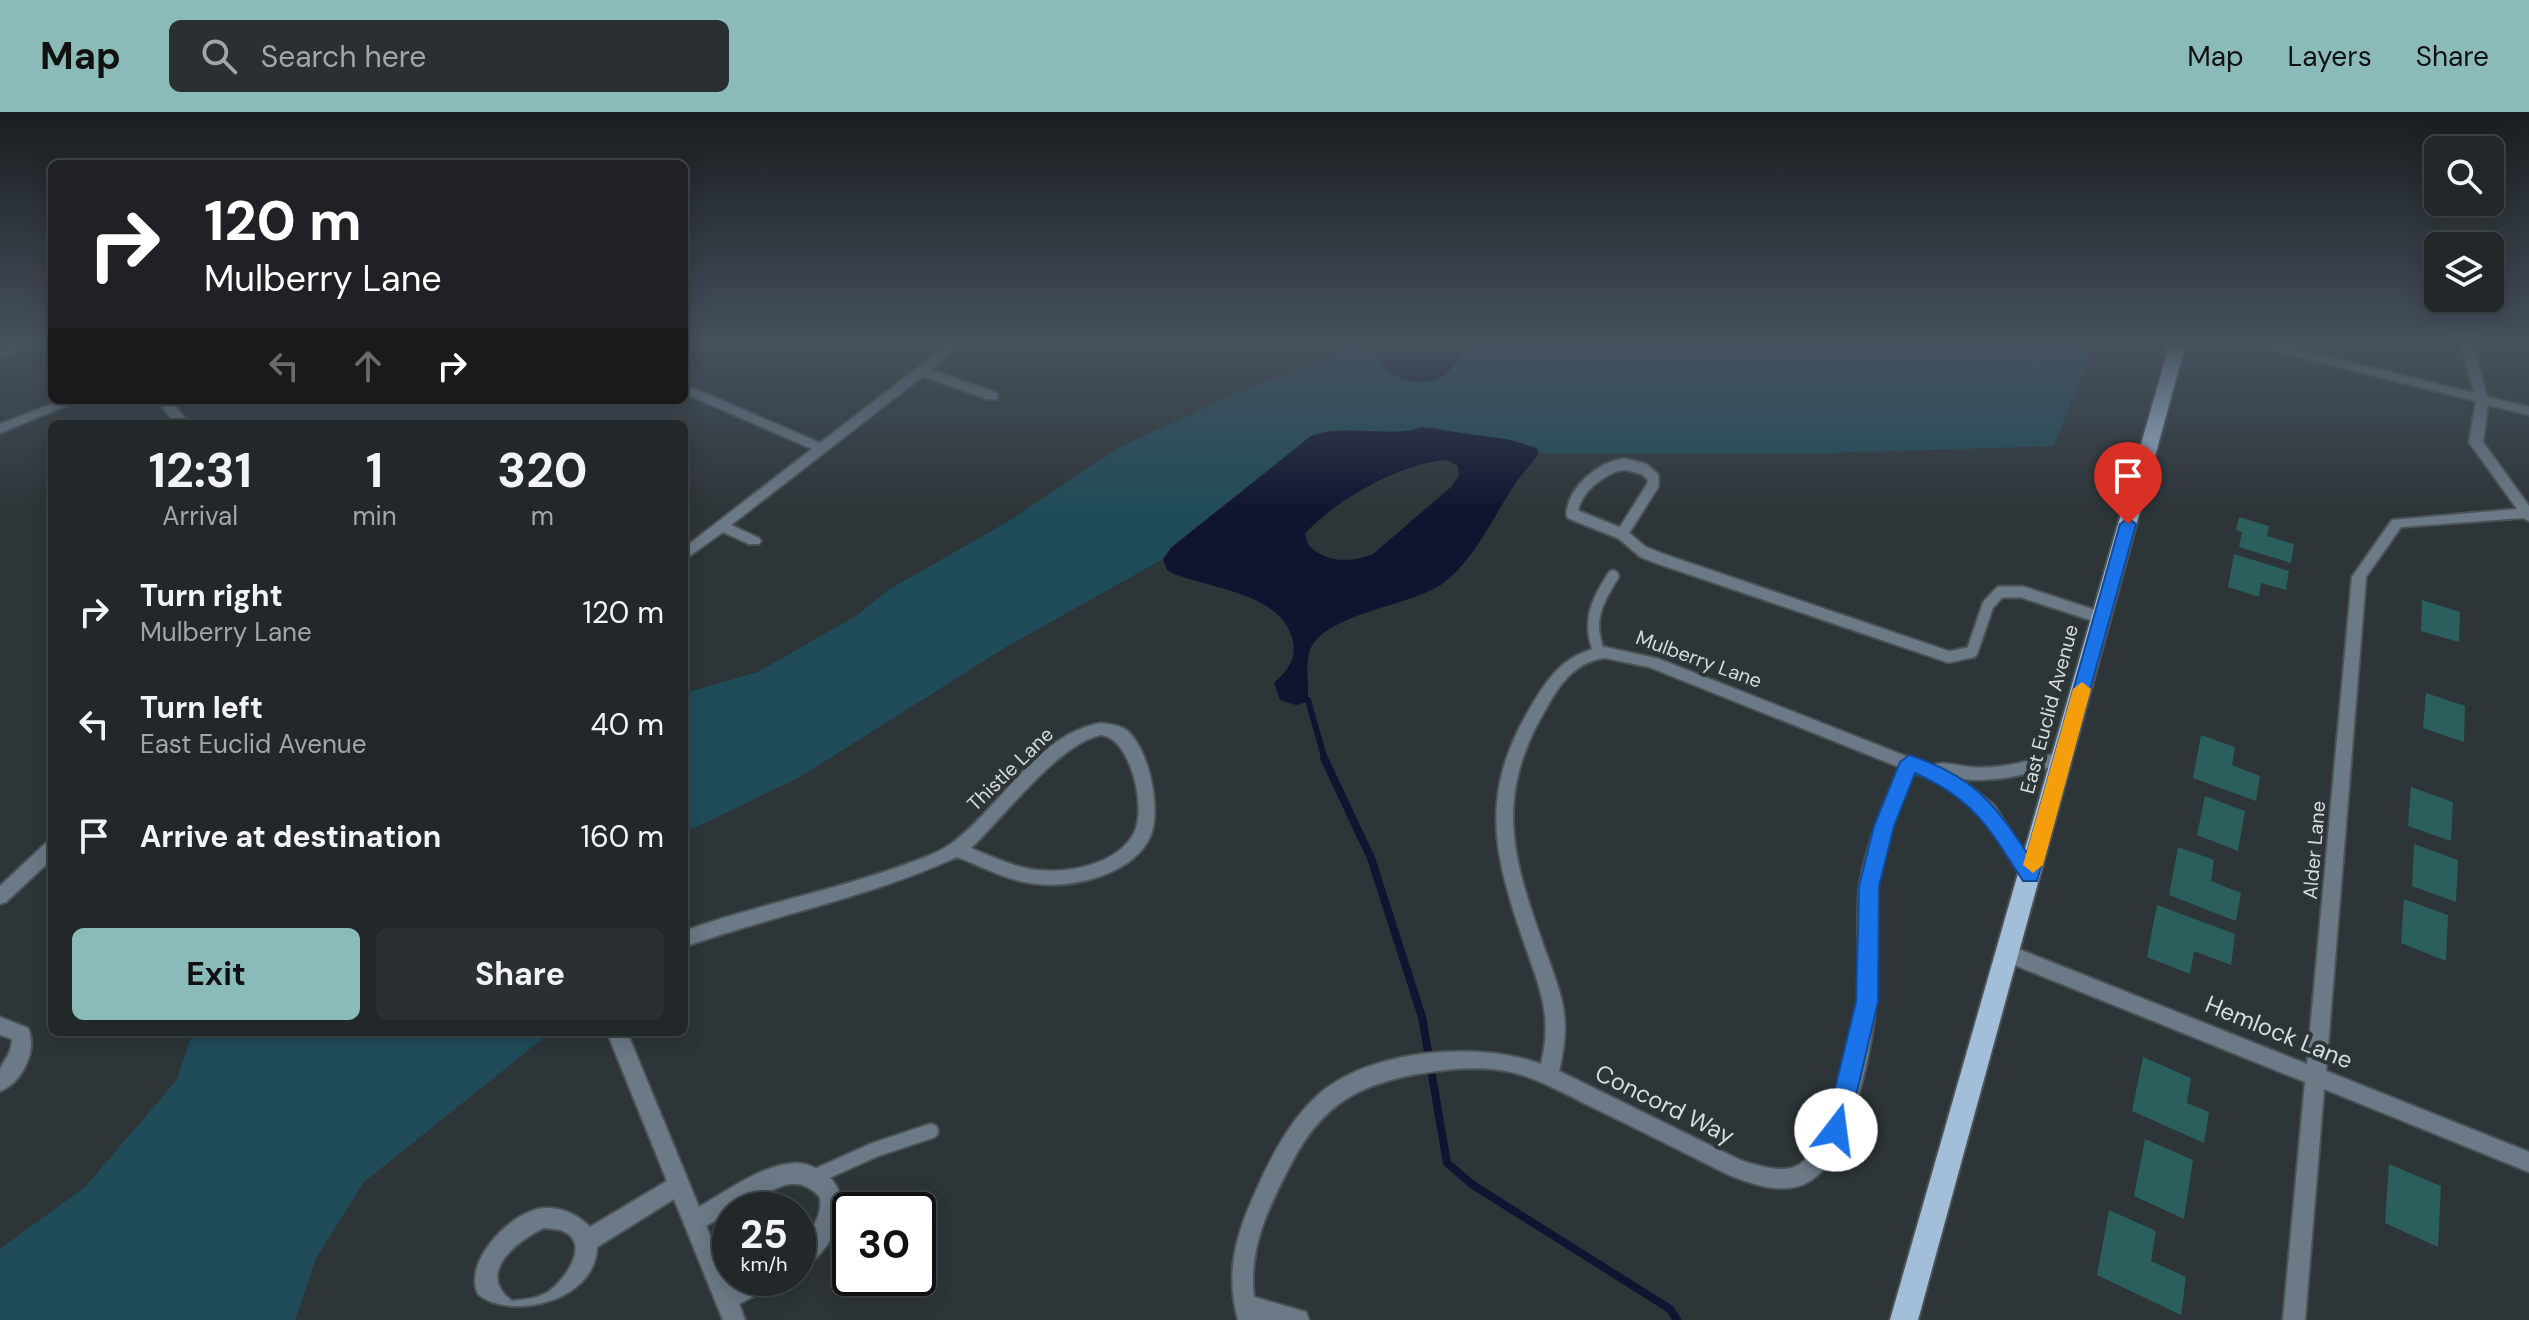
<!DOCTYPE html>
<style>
body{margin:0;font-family:"DM Sans",sans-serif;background:#2a3032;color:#f1f3f6;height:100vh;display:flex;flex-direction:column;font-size:30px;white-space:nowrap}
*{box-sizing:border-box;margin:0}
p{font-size:26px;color:#a2a6a8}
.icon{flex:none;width:44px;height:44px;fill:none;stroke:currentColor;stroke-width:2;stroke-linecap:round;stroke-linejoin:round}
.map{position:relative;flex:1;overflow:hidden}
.side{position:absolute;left:48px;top:308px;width:640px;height:616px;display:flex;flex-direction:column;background:#22282a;border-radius:12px;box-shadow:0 4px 20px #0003,0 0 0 2px #3f4447}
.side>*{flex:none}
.top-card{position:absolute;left:48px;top:48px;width:640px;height:244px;border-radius:12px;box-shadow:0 4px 20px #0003,0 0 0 2px #3f4447;background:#202124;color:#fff;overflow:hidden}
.controls{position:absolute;left:2424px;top:24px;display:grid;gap:16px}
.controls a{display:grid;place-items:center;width:80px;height:80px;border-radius:12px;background:#22282a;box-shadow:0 4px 20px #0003,0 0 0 2px #3f4447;font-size:40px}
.speed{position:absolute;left:712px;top:1080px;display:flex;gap:16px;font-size:40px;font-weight:700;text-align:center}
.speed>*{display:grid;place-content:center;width:104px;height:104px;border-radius:50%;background:#22282a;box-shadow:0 4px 20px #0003,0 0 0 2px #3f4447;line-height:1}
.speed small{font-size:20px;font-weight:400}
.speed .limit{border:4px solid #111;border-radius:12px;background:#fff;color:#111}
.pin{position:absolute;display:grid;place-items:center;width:68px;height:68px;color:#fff;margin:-82px -34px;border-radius:50% 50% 50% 0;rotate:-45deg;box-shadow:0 0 8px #0007}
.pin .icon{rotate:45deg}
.me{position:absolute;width:88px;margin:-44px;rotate:15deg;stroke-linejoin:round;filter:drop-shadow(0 0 6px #0008)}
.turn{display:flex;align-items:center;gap:28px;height:168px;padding:0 24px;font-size:36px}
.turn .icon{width:104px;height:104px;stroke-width:2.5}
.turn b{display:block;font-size:56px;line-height:68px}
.lanes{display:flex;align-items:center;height:76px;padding:0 24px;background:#0003;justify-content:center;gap:40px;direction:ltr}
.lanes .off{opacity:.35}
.eta{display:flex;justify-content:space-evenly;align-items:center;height:136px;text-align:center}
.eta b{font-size:48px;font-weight:700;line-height:56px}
.primary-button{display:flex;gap:16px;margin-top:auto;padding:16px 24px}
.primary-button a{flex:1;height:92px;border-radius:12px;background:#8bbbb9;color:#111;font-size:32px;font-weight:700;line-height:92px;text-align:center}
.primary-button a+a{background:#2a3032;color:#f1f3f6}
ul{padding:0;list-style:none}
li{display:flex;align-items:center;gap:24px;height:112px;padding:0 24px}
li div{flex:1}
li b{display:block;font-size:30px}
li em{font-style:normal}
header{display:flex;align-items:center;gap:48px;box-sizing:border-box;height:112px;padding:0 40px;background:#8bbbb9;color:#111}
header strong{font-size:38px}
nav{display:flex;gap:44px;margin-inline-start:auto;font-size:28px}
.search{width:560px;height:72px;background:#2a3032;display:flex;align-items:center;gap:20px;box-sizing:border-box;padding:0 28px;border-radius:12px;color:#a2a6a8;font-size:30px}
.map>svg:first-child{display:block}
</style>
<header>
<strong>Map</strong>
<div class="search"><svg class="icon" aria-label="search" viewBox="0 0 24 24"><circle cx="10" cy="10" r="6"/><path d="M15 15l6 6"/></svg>Search here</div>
<nav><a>Map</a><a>Layers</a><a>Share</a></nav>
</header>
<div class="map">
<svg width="2529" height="1208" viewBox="0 0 2529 1208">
<rect width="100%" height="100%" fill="#2d3538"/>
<path fill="#204c59" d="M1344,231H2095L2054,334L1830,341H1539L1536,336L1495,325L1459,323L1433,315L1407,320L1330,318L1311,324L1171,435L1163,447L1006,535L800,665L684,721V581L758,560L859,502L888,478L1007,410L1118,336L1236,281L1327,246Z
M193,920H551L364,1070L316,1146L295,1208H0V1137L85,1075L176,969Z"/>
<path fill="#101430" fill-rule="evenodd" d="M1466,231C1460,242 1453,261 1440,266C1409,278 1379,261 1370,232Z
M1421,315L1511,328L1536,336L1539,341C1530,354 1518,366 1510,380C1490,411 1475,445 1446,469C1415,495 1321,500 1309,541C1305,557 1310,574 1307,590L1296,593L1280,588L1274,571C1287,559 1297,547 1293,529C1282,481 1212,477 1174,462L1167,458L1163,447L1171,436L1311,324C1349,311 1391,327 1421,315ZM1447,348L1458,354L1459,363L1451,375L1373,442C1350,451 1328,451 1309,434L1305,422C1333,389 1403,350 1447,348Z"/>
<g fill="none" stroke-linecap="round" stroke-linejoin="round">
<path stroke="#101430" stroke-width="6" d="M1308,588L1325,648"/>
<path stroke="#101430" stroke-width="8" d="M1324,646L1371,746L1422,905L1447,1051L1473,1073L1670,1197L1677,1208"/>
</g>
<path fill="#2a5f5e" d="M2239,405L2269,414L2267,424L2294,432L2291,451L2239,435L2242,420L2236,418Z
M2234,442L2289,459L2286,478L2261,471L2259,485L2228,475Z
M2422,488L2460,500L2459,530L2421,519Z
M2426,581L2465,594L2464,630L2423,616Z
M2201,623L2235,635L2232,653L2260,664L2256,689L2193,666Z
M2411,675L2453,690L2451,729L2408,714Z
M2205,684L2245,699L2238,739L2197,723Z
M2414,732L2458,748L2456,790L2412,774Z
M2178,735L2214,748L2211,769L2241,781L2236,809L2169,783Z
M2404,787L2448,803L2446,849L2401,831Z
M2157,793L2235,822L2231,853L2194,839L2190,862L2147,845Z
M2143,945L2191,966L2187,991L2209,1000L2204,1031L2132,999Z
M2145,1027L2193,1048L2184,1107L2134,1084Z
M2389,1052L2441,1074L2438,1135L2385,1111Z
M2109,1098L2156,1119L2151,1149L2186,1165L2181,1203L2097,1163Z"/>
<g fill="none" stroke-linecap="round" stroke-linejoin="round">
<g stroke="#4b5356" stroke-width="15">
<path id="lane-far1" d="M1624,352L1644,357L1653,365V373L1622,422L1572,402C1574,377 1601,356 1624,352Z
M1622,422L1643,440L1661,447L1949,545L1972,540L1988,493L2000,480H2022L2102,506
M1599,540C1587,510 1596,490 1613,464"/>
</g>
<g stroke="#4b5356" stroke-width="18">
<path id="lane" d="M814,1065L874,1038L931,1019"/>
</g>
<g stroke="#4b5356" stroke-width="4">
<path id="street" d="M18,231H34L0,247V239Z
M950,231H963L930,258L997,281V287H987L923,264L731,413L759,426L761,429L759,432H749L723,420L684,448V436L812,337L684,281V272L820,331Z
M2253,231H2273L2474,281L2461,231H2473L2487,285L2529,295V303L2488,293L2483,330L2529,394V409L2523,406L2401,415L2366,465L2326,959L2529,1040V1060L2324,977L2305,1208H2283L2305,970L2002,848L2000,842L2002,836L2009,834L2016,836L2307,952L2352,465L2392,408L2517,397L2469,330L2476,289L2255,234Z
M63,288H80L0,321V312Z
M157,288H170L190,312H176Z
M1605,535L1659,547L1931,654C1942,648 1957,654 1969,655C2001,658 2032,648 2063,639L2069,641L2071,645L2069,649C2033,661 1999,671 1961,667L1994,693L2036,759L2039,764L2036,769L2030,771L2024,769L1982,703L1944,673L1913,660C1899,698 1882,736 1878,776C1874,808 1878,841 1877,873C1876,921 1854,1043 1810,1069C1785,1084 1754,1073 1729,1063C1685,1041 1642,1019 1598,998C1571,985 1544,969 1515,961C1487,954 1458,956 1430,960C1362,970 1323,990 1291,1052C1269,1094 1248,1136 1254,1185L1306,1200L1309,1208H1238C1225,1161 1236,1122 1256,1079C1271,1044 1290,1008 1319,982C1371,937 1478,929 1541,952C1552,907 1542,881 1527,839C1494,744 1477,684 1532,593C1550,562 1569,539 1605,535ZM1605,546L1649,555L1899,655C1884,693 1867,730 1860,771C1855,806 1860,841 1859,876C1856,914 1835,1041 1794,1055C1778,1061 1756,1053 1740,1048L1559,959C1572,905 1562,885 1544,835C1511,742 1494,684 1547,595C1560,571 1577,549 1605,546Z
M1101,611C1109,612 1118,613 1125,617C1149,634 1162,699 1150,725C1133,762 1075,776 1038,772C1010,770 983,755 957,745C870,785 774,803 684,835V819C755,793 830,780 901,754C919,747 941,741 956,728C1003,691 1038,622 1101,611ZM1101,623C1131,626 1146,695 1135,719C1119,754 1063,763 1030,757C1009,753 990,744 971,736C1003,706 1059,631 1101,623Z
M52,729V747L6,790L0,792V774L46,731Z
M0,905L28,916C38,938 22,971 0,979C0,973 0,964 0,958C4,946 11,945 12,927L0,923Z
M607,920H627L699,1095C727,1079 762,1053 795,1051C804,1051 812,1054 819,1058C863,1080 833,1143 798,1158V1133C811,1119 823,1105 820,1085C789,1051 762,1092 730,1098V1100L706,1114L731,1173L743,1166H776L773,1174L739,1192L745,1208H723L674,1087L597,1135C595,1192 507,1208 478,1182C462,1149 514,1096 546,1096C564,1096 578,1103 590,1115L667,1069ZM544,1116C550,1117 558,1117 563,1119C592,1132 564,1169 548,1180C537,1187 525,1187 512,1189C475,1162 516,1129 544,1116Z"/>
</g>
<g stroke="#4b5356" stroke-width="4">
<path id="primary" d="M2170,231H2186L1918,1208H1890Z"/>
</g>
<use href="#lane-far1" stroke="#6c7986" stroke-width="11"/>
<use href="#lane" stroke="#6c7986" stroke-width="14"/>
<use href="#street" fill="#6c7986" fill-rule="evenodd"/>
<use href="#primary" fill="#a3bed8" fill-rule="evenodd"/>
</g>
<linearGradient id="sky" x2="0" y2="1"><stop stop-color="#191d1f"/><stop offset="0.58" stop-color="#46515e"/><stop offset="1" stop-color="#46515e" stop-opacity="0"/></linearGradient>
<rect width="2529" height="400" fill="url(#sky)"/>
<path fill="#1a73e8" stroke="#114b97" stroke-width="2" d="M2128,406L2136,412L2037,769H2023C1989,716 1975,688 1915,661L1894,714L1879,774L1878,890L1848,1018L1845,1026L1836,1029L1828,1026L1825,1018L1856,890L1859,774L1874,714L1900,650L1909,643C1971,663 1993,689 2027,741L2120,412Z"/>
<path fill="#f59e0b" d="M2082,570L2091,577L2043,753L2033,761L2023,753L2073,577Z"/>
<g text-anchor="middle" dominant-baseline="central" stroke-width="8" stroke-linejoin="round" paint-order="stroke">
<g font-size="20" fill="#d6dbdd" stroke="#2d3538">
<text transform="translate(1699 547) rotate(20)">Mulberry Lane</text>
<text transform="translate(2049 597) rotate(-75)">East Euclid Avenue</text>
<text transform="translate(1010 657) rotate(-44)">Thistle Lane</text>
<text transform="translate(2314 738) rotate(-85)">Alder Lane</text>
</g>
<g font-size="24" fill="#d6dbdd" stroke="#2d3538">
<text transform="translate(2279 920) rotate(22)">Hemlock Lane</text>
<text transform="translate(1665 992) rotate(26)">Concord Way</text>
</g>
</g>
</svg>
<div class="controls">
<a><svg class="icon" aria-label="search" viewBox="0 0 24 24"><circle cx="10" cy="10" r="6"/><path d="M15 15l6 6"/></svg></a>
<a><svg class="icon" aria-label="layers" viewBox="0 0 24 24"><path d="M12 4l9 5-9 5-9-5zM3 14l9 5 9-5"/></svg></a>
</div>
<div class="speed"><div>25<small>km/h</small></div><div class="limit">30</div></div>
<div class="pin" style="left:2128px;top:412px;background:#d93025"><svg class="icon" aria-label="arrive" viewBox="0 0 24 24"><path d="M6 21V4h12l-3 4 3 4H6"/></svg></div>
<svg class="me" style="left:1836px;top:1018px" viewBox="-20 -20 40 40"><circle r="19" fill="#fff"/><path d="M0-13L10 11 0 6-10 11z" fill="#1a73e8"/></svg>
<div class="top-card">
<div class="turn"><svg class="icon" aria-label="right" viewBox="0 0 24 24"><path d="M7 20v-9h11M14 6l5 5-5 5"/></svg><div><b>120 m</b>Mulberry Lane</div></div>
<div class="lanes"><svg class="icon off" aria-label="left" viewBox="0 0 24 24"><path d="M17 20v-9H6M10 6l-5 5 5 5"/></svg><svg class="icon off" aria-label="ahead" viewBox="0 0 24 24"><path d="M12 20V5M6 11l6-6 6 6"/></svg><svg class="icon" aria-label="right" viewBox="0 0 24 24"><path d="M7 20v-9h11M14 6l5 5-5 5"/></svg></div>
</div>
<section class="side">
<div class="eta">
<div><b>12:31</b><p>Arrival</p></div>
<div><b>1</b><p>min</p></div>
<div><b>320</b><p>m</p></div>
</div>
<ul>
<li><svg class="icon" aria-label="right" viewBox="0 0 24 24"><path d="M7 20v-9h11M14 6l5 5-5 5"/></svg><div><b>Turn right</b><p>Mulberry Lane</p></div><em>120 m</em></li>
<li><svg class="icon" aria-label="left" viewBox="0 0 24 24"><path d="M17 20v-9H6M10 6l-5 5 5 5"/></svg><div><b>Turn left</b><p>East Euclid Avenue</p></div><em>40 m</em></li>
<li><svg class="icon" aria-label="arrive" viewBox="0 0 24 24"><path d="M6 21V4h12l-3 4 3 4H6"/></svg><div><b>Arrive at destination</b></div><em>160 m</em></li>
</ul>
<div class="primary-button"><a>Exit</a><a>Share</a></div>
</section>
</div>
